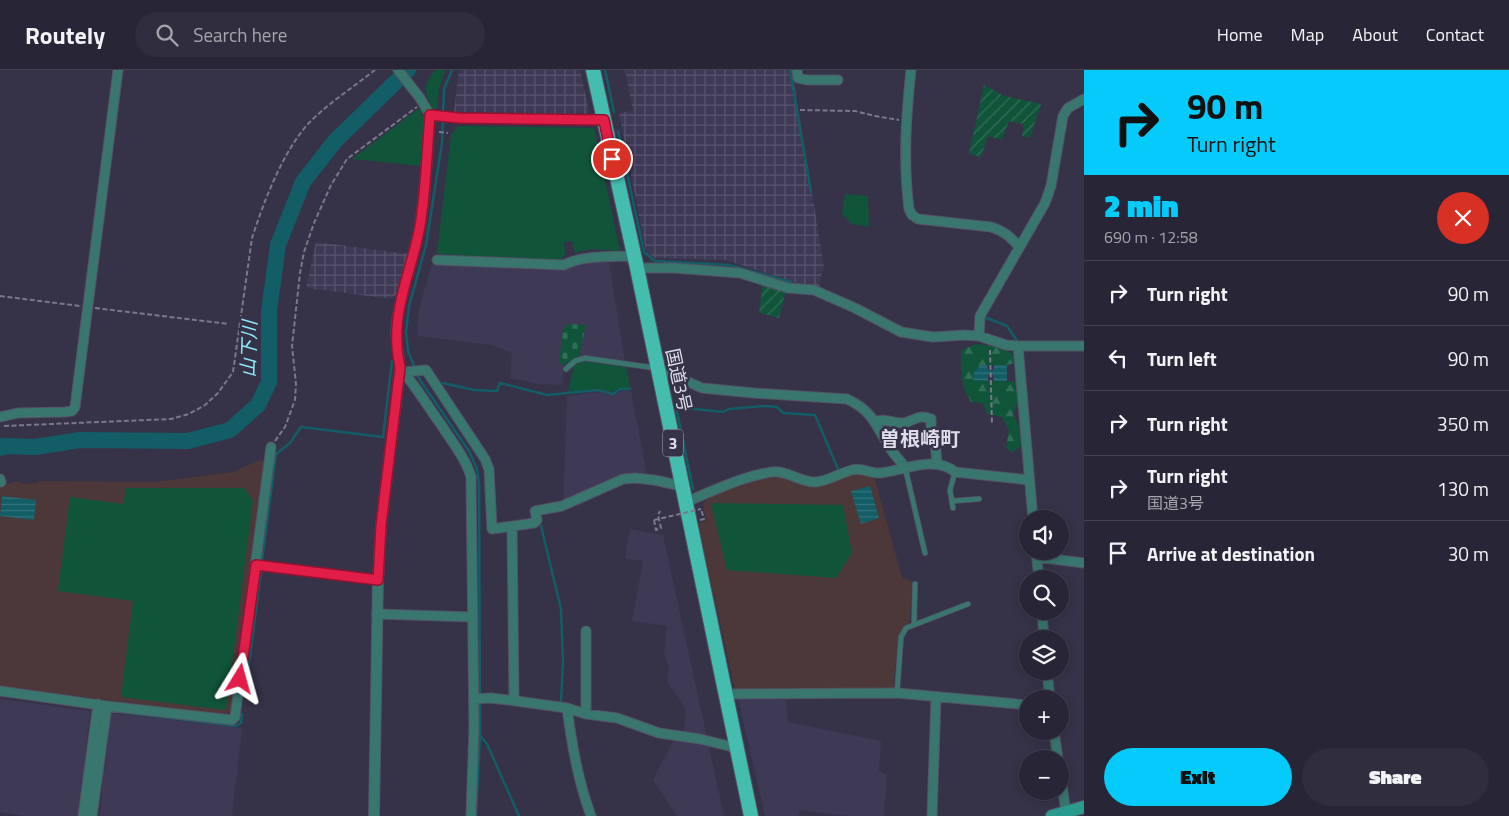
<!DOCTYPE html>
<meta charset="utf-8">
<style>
body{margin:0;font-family:"Titillium Web","Noto Sans JP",sans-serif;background:#302e3e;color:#f1f3f6;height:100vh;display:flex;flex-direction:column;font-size:19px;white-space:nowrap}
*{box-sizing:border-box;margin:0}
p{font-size:16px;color:#a5a5ad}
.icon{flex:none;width:28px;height:28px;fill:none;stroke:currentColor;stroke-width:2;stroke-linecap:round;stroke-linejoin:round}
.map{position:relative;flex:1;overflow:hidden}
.panel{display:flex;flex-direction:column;background:#282636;width:425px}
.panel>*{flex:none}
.banner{background:#04cbf9;color:#111;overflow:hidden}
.controls{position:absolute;left:1019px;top:440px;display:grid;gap:10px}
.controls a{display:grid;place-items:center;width:50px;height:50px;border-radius:50%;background:#282636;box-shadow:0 2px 12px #0003,0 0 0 1px #444351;font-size:25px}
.pin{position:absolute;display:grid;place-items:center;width:42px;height:42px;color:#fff;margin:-21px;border:2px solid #fff;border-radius:50%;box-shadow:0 1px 5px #0007}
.me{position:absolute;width:55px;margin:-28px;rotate:8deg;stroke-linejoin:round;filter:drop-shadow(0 0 4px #0008)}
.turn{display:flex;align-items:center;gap:18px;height:105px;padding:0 20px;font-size:22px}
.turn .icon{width:65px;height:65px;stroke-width:2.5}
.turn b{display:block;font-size:35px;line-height:42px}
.round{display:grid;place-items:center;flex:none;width:52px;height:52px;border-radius:26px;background:#302e3e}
.overview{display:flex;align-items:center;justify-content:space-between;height:85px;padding:0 20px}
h1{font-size:30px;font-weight:800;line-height:38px;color:#04cbf9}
.cta{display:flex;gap:10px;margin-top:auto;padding:10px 20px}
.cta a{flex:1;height:58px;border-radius:30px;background:#04cbf9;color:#111;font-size:20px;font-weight:800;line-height:58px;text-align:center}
.cta a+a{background:#302e3e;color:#f1f3f6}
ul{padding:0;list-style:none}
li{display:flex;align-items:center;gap:15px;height:65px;padding:0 20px;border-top:1px solid #444351}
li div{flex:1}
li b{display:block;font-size:19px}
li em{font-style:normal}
header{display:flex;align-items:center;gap:30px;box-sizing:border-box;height:70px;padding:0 25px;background:#282636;border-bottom:1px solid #444351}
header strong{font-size:24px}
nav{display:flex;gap:28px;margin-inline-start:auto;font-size:18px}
.search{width:350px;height:45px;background:#302e3e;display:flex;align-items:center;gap:12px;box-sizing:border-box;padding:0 18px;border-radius:28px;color:#a5a5ad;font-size:19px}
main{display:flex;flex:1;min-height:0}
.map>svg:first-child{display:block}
</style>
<header>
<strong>Routely</strong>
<div class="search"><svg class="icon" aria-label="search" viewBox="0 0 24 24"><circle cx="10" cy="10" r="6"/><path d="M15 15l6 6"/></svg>Search here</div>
<nav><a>Home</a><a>Map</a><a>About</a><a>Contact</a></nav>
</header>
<main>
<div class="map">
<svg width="1084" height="746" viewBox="0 0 1084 746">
<defs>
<pattern id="industrial-grid" width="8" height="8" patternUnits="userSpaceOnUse" patternTransform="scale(1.25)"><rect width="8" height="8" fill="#3e3955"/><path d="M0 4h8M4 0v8" fill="none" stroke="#59556e"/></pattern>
<pattern id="forest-firs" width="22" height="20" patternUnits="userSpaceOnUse" patternTransform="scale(1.25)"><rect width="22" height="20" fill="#10553a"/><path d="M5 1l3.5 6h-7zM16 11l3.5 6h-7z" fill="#326d57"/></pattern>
<pattern id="cemetery-stones" width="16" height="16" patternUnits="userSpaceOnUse" patternTransform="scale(1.25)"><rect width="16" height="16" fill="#10553a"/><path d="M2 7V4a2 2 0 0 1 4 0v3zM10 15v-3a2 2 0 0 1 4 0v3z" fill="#326d57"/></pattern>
<pattern id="garden-furrows" width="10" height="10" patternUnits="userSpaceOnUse" patternTransform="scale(1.25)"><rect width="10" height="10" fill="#10553a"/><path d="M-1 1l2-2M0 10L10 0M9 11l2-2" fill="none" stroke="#326d57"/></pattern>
<pattern id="water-rules" width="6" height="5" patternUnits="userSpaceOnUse" patternTransform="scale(1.25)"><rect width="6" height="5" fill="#135d67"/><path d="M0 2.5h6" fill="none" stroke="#35747d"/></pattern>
</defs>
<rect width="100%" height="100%" fill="#363348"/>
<path fill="#3e3955" d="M599,191L609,192L626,297L582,291L579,286L585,255L559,293L564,295L562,315L539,314L510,308L512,283L491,275L417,266L419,239L432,193L564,199Z
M621,321H631L647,405L563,431L567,326L598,322L613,325Z
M630,459L663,465L724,746H677L653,710L675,668L683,667L686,639L667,612L669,597L664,584L667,556L632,551L643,491L625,489Z
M786,627L788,652L881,671L879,701L887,705L884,746H848L799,740V746H765L738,628Z
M0,629L90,641L84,698L105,700L111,643L242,658L232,746H100L103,711L82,709L78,746H24L0,742Z"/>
<path fill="url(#industrial-grid)" d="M459,0H580L590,46L454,42Z
M625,0H792L824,197L819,213L821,219L796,213L726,190L655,188L646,181L619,43L633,41Z
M316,172L409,184L398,222L392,229L306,218Z"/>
<path fill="#4c3838" d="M260,390L264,392L232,640L226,645L0,616V416L19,411L22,414L38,413L39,411L154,412L233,402Z
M859,402L874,407L902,507L912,512L910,552L904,555L898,569L893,620H735L698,453L706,451L703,434L712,425L765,408H783L803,415L823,416Z"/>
<path fill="#10553a" d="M435,0H445L439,19L437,39L432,38C424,21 423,15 435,0Z
M418,39L421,40L424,49L422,96L352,89Z
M459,56L594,58L620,181L591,179L575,183L572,171L564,172L565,184L559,192L437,184L451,64Z
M845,124L868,126L869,157L852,154L842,144Z
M582,291L626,297L630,318H619L613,322L598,319L568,322L574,296Z
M126,418H244L253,431L226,640L121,627L133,531L58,521L70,427L123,434Z
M711,433L843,435L852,483L836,508L727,500Z"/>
<path fill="url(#forest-firs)" d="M976,274L1000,277L1011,283L1015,293L1007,295H981L973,310L1017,312L1019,329L1013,344L1021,361L1023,374L1012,383L1006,378L1009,360L1002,347L987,344L983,333L971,332C959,311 961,302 961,280Z"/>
<path fill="url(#cemetery-stones)" d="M568,254L586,255L579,286L564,295L559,293L563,259Z"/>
<path fill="url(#garden-furrows)" d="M984,15L1004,26L1041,34L1030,68L1022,66L1024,54L1009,51L1002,70L988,66L981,87L969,84Z
M763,212L786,220L779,248L759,243Z"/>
<path fill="url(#water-rules)" d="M981,295H987L988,300L993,301L994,295H1007V311H994L993,305H988V311L973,310L974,302Z
M870,416L879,448L861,454L851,421Z
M2,426L36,430L34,450L0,446Z"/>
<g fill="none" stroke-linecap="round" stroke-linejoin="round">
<path stroke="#135d67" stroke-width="2.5" d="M605,0L614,42
M790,0L811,122
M618,61L644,182L655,191L729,195L791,212
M984,247L1007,256L1018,272
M415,298L408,281L406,262L409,236L426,175L442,73L444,19L452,0
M417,303L420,310L469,381L477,399L479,414L480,666L476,746
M443,313L474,320L497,321L500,313L547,325L598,320L613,324L620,319H630
M693,419L676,337L723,342L729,339L765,336L777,337L783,343L815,345L838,399
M541,456L561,539L563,592L561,631
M262,490L276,384L290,373L301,357L383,367L392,291
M245,626L261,501
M112,641L236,656L241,653L242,644
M481,667L487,674L519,746"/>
<path stroke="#135d67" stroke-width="16" d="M0,378L3,376L35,377L80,370L188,371L230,360L258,335L269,312V241L278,175L303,112L335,71L408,0"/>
<g stroke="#545265" stroke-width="6">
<path id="service" d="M566,299L575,291L585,288L655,298
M905,397L925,483
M952,431L979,429
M953,438L950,420L955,402
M914,555L915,514
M897,623L901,567L906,558L968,534"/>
</g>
<g stroke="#545265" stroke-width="11">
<path id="minor" d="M398,0L420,28L430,45L459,48L604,50
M797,0L798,8L807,10H838
M911,0C906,48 903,91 909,139L912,145L918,149L991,157C1004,161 1011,167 1019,177
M437,190L564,195C582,185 614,187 634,186
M637,198H674L740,203L788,218L814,220L855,238L901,262L933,267L965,265L979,266L1006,275L1018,276H1084
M979,266L980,246L1045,133L1051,116L1063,46L1068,38L1084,29
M1018,276L1033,449
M400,298C416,316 428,337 442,356C452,372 466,389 471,407L474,657L471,746
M657,298L702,318L754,323L847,329C871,340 875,353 888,375C893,383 899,390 905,397
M404,302L426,300L485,389L489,399L492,459L534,453L537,450L535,441L562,436L623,409L635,408L654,410L682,416
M0,347L18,343L65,342L72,341L75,337L118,0
M875,352C884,347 894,354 904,353C916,350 917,344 931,349V360L935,369L937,394
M0,409L1,412
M686,432C713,421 743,406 772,402C788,400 800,413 816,412C829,411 839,403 852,400C861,397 869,403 878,403C901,402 934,384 955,402L1029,410
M512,456L514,626L516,631L567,638L586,644L617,648L659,663L700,669L737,678
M1036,481L1039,509
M1037,487L1084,493
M256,495L378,510
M1042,541L1044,569
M377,544L473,547
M1047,601L1050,629
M0,621L107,636L232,650L235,647L271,377
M726,624L897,623L1028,635
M474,629L491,628L516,631
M567,638C572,675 578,711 591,746
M586,644V561
M1054,661L1058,689
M1060,702L1066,742
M83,746L98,634
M92,746L107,636
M932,746L936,627"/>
</g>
<g stroke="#545265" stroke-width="12">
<path id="tertiary" d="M374,746L378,510L381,456L400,298C398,283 395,268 397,253C401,220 414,189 420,156C426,119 427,82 430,45"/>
</g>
<g stroke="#545265" stroke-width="14">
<path id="secondary" d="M1052,746L1084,737"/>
</g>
<g stroke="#545265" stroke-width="16">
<path id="trunk" d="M593,0L637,198L751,746"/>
</g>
<path stroke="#7a7889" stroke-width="2" stroke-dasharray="5 2.5" stroke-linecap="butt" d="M800,40L855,41L875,46L899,50
M439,62L448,63
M0,226L80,236
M95,238L229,254
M990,280L992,355
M4,356L171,349L189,344L205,335L218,323L233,302L252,168C264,131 282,84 307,55C327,34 352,18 375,0
M275,371L285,357L295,330L296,314L292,276L300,203L304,182L314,153L331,115L347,89L417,37
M654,450L656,460L661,458L658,445L660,441
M700,450L704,449L701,439"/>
<use href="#service" stroke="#39776e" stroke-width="4.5"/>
<use href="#minor" stroke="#39776e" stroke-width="9"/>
<use href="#tertiary" stroke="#39776e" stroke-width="10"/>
<use href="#secondary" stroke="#2a9a8c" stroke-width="12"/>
<use href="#trunk" stroke="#44bdae" stroke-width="14"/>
<path stroke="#7a7889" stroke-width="2" stroke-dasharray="5 2.5" stroke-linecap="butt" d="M654,450L701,439"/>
</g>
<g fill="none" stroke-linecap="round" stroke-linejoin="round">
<g stroke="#92132f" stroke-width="12">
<path id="route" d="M240,609L256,495L378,510L381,456L400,298C399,291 397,283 397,276C394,234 413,196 420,156C426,119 427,82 430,45L459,48L604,50L612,89"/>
</g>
<use href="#route" stroke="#e11d48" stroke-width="9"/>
</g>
<g text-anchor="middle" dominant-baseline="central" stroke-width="5" stroke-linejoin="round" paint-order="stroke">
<rect fill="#363348" stroke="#acaab9" stroke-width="1" x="663" y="359.5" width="20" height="27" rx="4"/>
<g font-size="16" font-weight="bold" fill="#deddea">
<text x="673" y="373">3</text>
</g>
<g font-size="18" fill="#deddea" stroke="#363348">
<text transform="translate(679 310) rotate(78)">国道3号</text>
</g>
<g font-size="19" font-style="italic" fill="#8bebfb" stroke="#363348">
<text transform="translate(248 279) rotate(-88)">山下川</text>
</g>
<g font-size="20" font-weight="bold" fill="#deddea" stroke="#363348">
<text x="920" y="368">曽根崎町</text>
</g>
</g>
</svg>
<div class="controls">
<a><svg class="icon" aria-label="sound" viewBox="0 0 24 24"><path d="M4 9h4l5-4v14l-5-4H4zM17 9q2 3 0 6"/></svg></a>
<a><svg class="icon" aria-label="search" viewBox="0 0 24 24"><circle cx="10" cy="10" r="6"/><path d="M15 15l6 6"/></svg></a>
<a><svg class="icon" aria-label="layers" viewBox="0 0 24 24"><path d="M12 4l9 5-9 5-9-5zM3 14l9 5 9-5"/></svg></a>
<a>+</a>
<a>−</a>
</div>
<div class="pin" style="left:612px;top:89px;background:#d93025"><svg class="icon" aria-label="arrive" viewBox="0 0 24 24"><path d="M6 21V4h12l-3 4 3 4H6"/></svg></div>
<svg class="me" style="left:240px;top:609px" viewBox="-20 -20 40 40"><path d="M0-17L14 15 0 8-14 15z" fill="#e11d48" stroke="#fff" stroke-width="4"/></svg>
</div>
<section class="panel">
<div class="banner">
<div class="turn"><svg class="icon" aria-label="right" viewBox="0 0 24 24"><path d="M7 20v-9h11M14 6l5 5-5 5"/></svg><div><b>90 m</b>Turn right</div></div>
</div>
<div class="overview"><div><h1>2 min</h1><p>690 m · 12:58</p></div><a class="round" style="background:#d93025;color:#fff"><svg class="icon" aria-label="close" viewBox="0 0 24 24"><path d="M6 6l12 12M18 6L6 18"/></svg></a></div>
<ul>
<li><svg class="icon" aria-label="right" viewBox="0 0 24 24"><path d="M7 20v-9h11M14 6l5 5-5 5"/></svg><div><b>Turn right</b></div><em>90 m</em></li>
<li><svg class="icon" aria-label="left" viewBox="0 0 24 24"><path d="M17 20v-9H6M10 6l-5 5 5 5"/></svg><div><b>Turn left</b></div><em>90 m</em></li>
<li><svg class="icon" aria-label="right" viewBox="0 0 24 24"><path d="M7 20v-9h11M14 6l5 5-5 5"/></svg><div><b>Turn right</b></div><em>350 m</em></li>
<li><svg class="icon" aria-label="right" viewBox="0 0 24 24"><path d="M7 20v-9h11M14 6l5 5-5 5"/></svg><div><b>Turn right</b><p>国道3号</p></div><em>130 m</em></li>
<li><svg class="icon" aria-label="arrive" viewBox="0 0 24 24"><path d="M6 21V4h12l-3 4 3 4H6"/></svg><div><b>Arrive at destination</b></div><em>30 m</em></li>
</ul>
<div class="cta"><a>Exit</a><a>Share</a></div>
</section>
</main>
